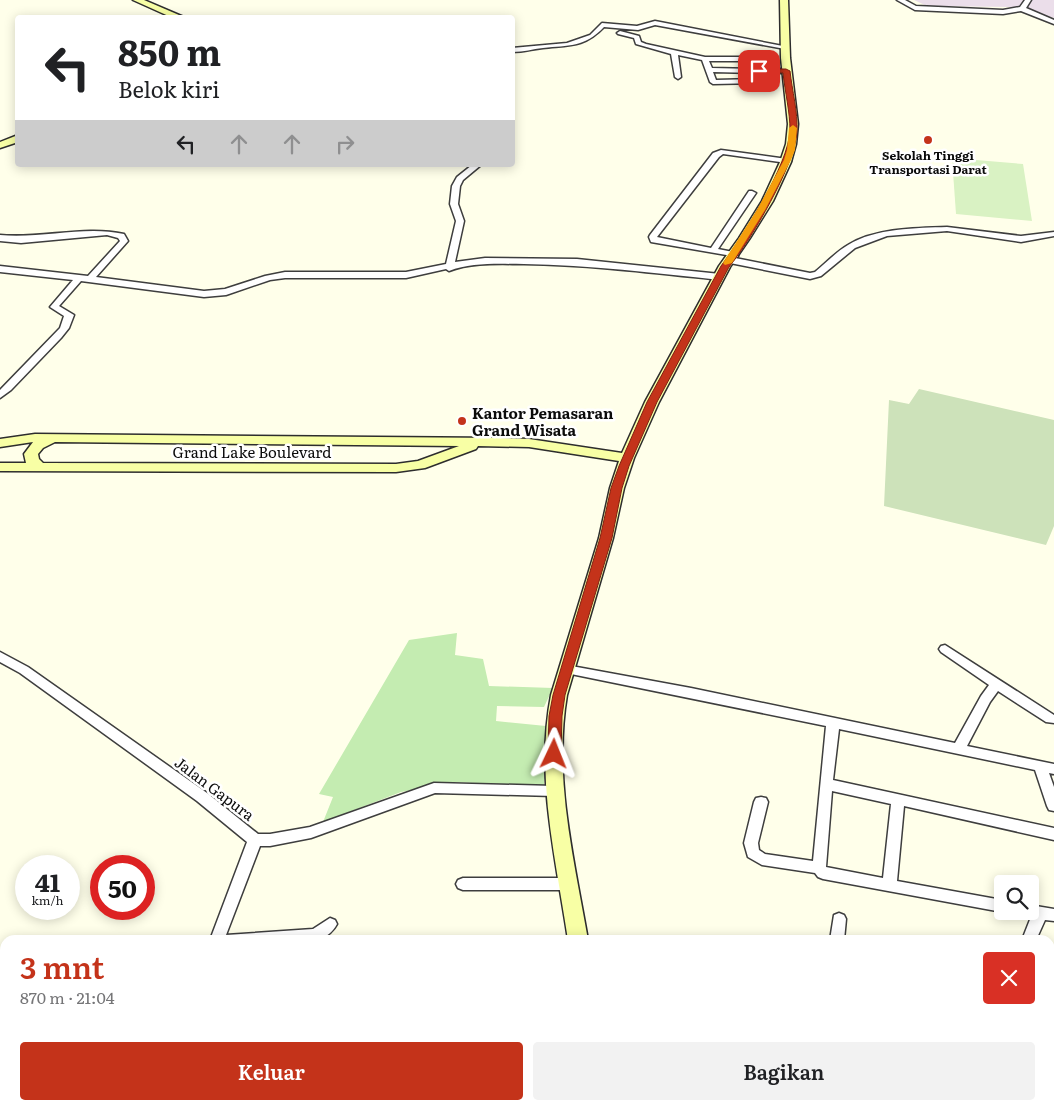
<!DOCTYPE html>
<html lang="id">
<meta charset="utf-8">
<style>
body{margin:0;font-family:Literata,serif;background:#f2f2f2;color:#202124;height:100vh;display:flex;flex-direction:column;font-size:19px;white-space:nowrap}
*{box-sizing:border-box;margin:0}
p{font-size:16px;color:#757577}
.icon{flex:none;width:28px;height:28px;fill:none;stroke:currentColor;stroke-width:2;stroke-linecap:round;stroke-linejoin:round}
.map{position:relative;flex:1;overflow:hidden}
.panel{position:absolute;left:0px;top:935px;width:1055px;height:175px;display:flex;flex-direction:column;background:#fff;border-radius:15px 15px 0 0;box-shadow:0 2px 12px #0003}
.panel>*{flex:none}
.guide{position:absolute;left:15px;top:15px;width:500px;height:152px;border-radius:5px;box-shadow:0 2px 12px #0003;background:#fff;color:#202124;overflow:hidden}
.buttons{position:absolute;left:994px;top:875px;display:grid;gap:10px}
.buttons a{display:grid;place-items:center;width:45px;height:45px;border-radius:5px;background:#fff;box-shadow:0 2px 12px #0003;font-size:25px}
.speed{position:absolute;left:15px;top:855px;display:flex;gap:10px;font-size:25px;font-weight:700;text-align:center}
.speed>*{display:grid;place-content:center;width:65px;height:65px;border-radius:50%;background:#fff;box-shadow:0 2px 12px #0003;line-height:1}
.speed small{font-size:12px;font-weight:400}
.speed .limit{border:8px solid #d22;background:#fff;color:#111}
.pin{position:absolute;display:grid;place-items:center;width:42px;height:42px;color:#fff;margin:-21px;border-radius:10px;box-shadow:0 2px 8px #0006}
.me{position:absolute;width:55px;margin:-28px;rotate:2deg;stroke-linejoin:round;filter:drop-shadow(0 0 4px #0008)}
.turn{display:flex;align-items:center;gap:18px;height:105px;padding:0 20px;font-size:22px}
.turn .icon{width:65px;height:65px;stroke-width:2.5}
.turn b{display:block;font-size:35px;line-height:42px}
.lanes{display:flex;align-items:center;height:48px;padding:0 20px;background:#0003;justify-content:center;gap:25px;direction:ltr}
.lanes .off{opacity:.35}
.round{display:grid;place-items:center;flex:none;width:52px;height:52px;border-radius:5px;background:#f2f2f2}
.head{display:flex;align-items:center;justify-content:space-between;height:85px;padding:0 20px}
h1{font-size:30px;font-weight:600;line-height:38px;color:#c4331a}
.cta{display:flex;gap:10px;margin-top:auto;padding:10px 20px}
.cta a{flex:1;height:58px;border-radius:5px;background:#c4331a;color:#fff;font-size:20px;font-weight:600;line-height:58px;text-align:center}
.cta a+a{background:#f2f2f2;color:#202124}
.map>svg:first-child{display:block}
</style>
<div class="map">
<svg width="1054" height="1110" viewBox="0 0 1054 1110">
<rect width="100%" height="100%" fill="#ffffea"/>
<path fill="#ebdeea" d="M914,0H1054V18L1012,7L927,6Z"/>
<path fill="#c4ecb1" d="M457,633L455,655L483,659L489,686L553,688L544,707L497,706L496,721L546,726L544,786L455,782L401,792L323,822L333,797L319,794L409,640Z"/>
<path fill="#cde2ba" d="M919,389L1054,420V526L1046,545L884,506L889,400L909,404Z"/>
<path fill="#d9f2c3" d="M952,158L1023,164L1032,221L956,214Z"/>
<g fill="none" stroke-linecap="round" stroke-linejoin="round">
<g stroke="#3e3e3e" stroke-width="3">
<path id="street" d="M897,0H905L916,6L1003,10L1020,7L1025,0H1031L1026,8L1054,20V24L1021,11L1003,14L915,10Z
M655,21L788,47L785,49L655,25L638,30L604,27C584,48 569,45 543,48C532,49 525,52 512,52V48L567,43L590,35L602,23L637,26Z
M620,31L639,36L641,42L646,44L705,57H758L761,59L762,69H786L789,71L786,73H763V81L760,83L713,84L710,82L702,60L678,55L681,77L678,79L675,77L671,54L636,44L634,38L618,34L617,33ZM709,61H755V69L712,68ZM713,72L756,73V79L716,80Z
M721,150L787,159L791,161L787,163L723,154L719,157L657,237L711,248L749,191H752L756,193L718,249L738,253V257L651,242L649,237L650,235L713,153Z
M472,165H481L463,180L460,186L458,204L464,221L455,262L485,258L577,259L720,274L724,277L720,280C655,273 590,265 524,264C499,264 472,262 449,271L446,269L406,278H285L270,280L226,295L204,297L81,281L59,306L74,315L69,328L61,338L11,390L0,398V390L60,328L64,316L50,307L73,280L0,272V266L88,276L120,241L118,238L107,235L21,243L0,241V235C41,239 85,225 124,234L128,241L96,277L204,291L225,289L265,276L285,272H406L446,264L456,221L450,204L452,186L457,177Z
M947,227L1021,236L1054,232V236L1021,242L947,231L887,236L855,248L821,276L810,279L730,263L726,260L730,257L810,273L815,272C826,263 836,252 848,245C875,228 917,228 947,227Z
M945,645L1054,715V723L1046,722L998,691L990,702L967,746L1054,764V774L1049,773L1054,787V811L1049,810L1047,806L1035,770L839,729L833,780L1054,828V840L904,806L897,881L1002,900V911H1004L1002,912L823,879L818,877L815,873L762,865L748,857L744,843L754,802L756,798L761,797L766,798L768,802L758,843L759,850L765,854L813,861L826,726L566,673L562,672L560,669L562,666L566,665L691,688L955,743L981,696L989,685L941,652L939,649L941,646ZM832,791L891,804L883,878L826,867Z
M0,652L28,667L207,793L258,834H270L310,827L434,783L554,786L559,787L561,791L559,795L554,796L435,793L311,838L270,846H260L226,935L313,929L330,918L335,920L337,924C333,932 327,936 319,940H210L247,842L197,801L20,673L0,662Z
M463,878H569L574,880L576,884L574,888L569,890H463L458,888L456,884L458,880Z
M1030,905L1054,909V921L1045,920L1036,940H1022L1031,917L1025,915L1023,911H1030Z
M839,913L844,915L846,919L844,940H830L834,915Z
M146,1105H162L160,1110H144Z
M364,1105H380L379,1110H363Z
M762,1105H778V1110H762Z
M954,1105H970L968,1110H952Z"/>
</g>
<g stroke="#2d2d2d" stroke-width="3">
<path id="secondary" d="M133,0H144L186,18H173Z
M780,0H788L790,58L798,124L796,144L791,162L773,201L750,238L730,267L659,402L634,458L624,488L613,538L567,695C553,777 574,859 588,940H568C556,859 535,777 551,695L599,538L610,488L619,461L529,447L478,446L476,449L425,468L396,472L0,471V463H26L24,454L33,442L0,447V439L35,434L500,438L529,439L622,453L645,402L719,266L739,238L762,201L780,162L786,144L788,124L781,58ZM55,442L459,446L418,461L396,464L43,463L39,459L38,454L43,448Z
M18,135V142L0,148V142Z
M598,1105H620L621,1110H599Z"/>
</g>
<use href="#street" fill="#fff" fill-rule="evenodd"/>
<use href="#secondary" fill="#f8ffa5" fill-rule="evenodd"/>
</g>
<path fill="#c4331a" stroke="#7f2111" d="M759,69H786L790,71C792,90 798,112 797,132C795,165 751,240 729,267L657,402L629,466L622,488L612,538L565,695L562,716L561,754L559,758H549L548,754L549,716L553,695L600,538L611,488L619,466L647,402L721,266C742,237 789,165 790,130C790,112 785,92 783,73L757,72L756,71Z"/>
<path fill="#f59e0b" d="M793,125L797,128L795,150L791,160L765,210L732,263L725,265L723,263L757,210L784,160L787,150L789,128Z"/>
<g fill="#c4331a" stroke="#fff" stroke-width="2">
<circle cx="928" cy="140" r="5"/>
<circle cx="462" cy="421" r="5"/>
</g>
<g text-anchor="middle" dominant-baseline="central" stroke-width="5" stroke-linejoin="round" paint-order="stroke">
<g font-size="12" font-weight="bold" fill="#0b0b0b" stroke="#fff">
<text x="928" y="155">Sekolah Tinggi<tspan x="928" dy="14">Transportasi Darat</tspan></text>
</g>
<g font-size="15" font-weight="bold" fill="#0b0b0b" stroke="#fff" text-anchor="start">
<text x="472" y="412">Kantor Pemasaran<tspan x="472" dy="17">Grand Wisata</tspan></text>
</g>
<g font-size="15" fill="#0b0b0b" stroke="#fff">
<text x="252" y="451">Grand Lake Boulevard</text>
<text transform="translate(215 788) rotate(37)">Jalan Gapura</text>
</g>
</g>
</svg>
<div class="buttons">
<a><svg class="icon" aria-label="search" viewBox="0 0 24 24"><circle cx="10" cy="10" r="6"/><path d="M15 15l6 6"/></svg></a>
</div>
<div class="speed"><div>41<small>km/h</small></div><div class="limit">50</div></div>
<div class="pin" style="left:759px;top:71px;background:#d93025"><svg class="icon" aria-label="arrive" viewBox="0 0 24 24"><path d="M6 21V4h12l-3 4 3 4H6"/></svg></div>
<svg class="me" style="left:554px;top:754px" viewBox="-20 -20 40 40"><path d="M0-17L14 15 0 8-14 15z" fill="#c4331a" stroke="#fff" stroke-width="4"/></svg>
<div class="guide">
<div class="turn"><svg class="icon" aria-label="left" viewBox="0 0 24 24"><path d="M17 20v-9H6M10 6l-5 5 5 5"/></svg><div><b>850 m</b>Belok kiri</div></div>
<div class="lanes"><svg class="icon" aria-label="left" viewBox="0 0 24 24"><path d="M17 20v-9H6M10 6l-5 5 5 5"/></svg><svg class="icon off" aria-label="ahead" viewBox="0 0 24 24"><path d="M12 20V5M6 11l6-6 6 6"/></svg><svg class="icon off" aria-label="ahead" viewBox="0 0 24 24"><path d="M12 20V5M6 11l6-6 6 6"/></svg><svg class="icon off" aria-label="right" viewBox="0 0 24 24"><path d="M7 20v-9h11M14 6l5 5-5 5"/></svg></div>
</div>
<section class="panel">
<div class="head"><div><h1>3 mnt</h1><p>870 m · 21:04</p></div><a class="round" style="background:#d93025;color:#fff"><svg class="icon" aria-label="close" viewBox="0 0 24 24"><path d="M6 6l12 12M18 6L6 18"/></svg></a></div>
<div class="cta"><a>Keluar</a><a>Bagikan</a></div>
</section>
</div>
